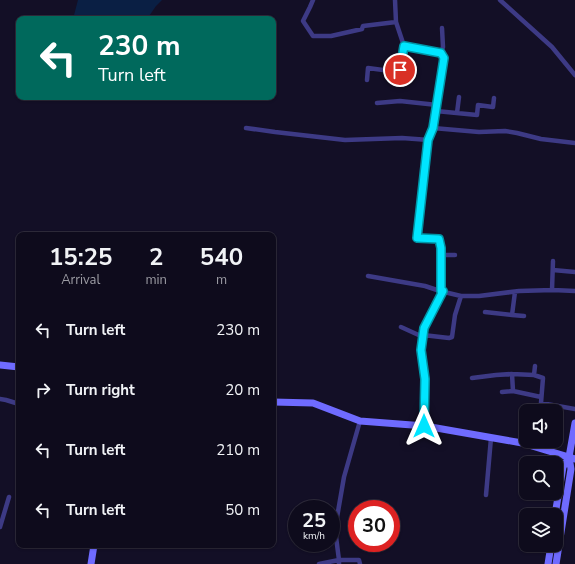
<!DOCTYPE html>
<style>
body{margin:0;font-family:"Nunito Sans",sans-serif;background:#1c1929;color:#f1f3f6;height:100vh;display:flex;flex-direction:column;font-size:15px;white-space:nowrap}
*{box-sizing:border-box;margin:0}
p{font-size:13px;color:#9b9ba3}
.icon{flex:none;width:22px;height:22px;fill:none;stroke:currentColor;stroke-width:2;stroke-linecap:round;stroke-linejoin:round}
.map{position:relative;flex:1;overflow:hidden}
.details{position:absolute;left:16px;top:232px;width:260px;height:316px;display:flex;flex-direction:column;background:#0e0b1c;border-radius:8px;box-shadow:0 1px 3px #0004,0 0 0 1px #2e2b3b}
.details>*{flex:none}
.hud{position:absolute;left:16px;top:16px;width:260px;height:84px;border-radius:8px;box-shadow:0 1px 3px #0004,0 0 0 1px #2e2b3b;background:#00695c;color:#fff;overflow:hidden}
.fabs{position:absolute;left:519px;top:404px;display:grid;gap:8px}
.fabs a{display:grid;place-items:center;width:44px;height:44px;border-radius:8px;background:#0e0b1c;box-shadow:0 1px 3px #0004,0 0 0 1px #2e2b3b;font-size:20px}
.speed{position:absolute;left:288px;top:500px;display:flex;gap:8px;font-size:20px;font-weight:700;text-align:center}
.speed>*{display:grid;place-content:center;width:52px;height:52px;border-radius:50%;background:#0e0b1c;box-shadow:0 1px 3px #0004,0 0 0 1px #2e2b3b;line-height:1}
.speed small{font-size:10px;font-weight:400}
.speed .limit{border:6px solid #d22;background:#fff;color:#111}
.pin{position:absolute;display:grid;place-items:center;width:34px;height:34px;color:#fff;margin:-17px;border:2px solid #fff;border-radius:50%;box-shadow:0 1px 4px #0007}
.me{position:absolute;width:44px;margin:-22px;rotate:0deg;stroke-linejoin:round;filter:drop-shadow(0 0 3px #0008)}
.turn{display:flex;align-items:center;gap:14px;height:84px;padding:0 16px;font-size:18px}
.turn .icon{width:52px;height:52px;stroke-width:2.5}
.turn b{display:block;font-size:28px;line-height:34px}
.eta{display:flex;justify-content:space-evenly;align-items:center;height:68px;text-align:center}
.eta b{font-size:24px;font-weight:700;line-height:28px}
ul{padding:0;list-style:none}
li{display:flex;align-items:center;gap:12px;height:60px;padding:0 16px}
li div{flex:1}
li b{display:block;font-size:15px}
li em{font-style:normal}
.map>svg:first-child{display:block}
</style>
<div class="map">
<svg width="575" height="564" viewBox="0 0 575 564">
<rect width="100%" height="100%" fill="#130f26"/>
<path fill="#0a1f44" d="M78,0H162L156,6L147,19H73Z"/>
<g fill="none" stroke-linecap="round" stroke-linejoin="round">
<path stroke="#3d3a85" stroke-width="4.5" d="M313,0L310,7L303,21L313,36H331L362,29L363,26L396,22
M500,0L552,47L575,75
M404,46L441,53L444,58L433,128
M441,53L443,47L442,28
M367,80L368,68L398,72L400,70L404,46L396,22L395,0
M377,103L400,101L437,105
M436,111L477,115L478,105L493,107L494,98
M457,113L459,97
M246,128L275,132L345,140L402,138L429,140
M441,255H455
M553,270L575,272
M368,276L425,286L440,291L461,296H479L519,291L553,290L575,291
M552,290L553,261
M441,291V248L439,239L417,238L429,140L433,128L479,132L505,131L517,133L541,139L575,143
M485,312L512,315L515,292
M512,315L524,316
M401,327L423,337
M423,335L449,338L452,337L455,315L461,296
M535,366L534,375L543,378L541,403L575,409
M512,374L534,375
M472,378L496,375L512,374L513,391L541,397
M502,392L513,391
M0,399L6,400L19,404
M424,426L425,379L421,350L424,328L443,291
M486,495L491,438
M0,527L9,497
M319,564L339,560V564
M360,564L359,560H339L335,529L344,477L360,421"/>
<path stroke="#6f6bff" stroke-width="7" d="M0,365L19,367
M273,402L313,403L360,421L425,426L522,443L575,459
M555,515L563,467L569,457L575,423
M91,564L94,545
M548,564L551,545
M556,564L571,469L569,457"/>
</g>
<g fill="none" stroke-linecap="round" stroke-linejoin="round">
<g stroke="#0095a6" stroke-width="10">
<path id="route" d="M400,70L404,46L441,53L444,58L433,128L428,140L417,238L439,239L441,248V291H443L424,328L421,350L425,379L424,426"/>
</g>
<use href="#route" stroke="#00e5ff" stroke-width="7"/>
</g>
</svg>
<div class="fabs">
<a><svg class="icon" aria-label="sound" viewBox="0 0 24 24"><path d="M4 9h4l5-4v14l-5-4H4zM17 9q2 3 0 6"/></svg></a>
<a><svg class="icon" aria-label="search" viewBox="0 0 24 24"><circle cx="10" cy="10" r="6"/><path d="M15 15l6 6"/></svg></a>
<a><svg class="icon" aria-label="layers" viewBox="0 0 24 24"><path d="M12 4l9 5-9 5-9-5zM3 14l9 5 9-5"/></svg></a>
</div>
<div class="speed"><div>25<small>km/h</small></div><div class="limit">30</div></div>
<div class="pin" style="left:400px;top:70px;background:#d93025"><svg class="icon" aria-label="arrive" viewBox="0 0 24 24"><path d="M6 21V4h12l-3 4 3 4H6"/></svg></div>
<svg class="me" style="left:424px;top:426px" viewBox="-20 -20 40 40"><path d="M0-17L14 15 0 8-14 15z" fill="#00e5ff" stroke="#fff" stroke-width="4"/></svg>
<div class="hud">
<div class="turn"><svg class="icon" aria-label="left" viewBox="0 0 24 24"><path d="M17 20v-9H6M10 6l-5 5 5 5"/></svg><div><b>230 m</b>Turn left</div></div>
</div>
<section class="details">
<div class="eta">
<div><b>15:25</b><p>Arrival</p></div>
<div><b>2</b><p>min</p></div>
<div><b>540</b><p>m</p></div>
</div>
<ul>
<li><svg class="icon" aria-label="left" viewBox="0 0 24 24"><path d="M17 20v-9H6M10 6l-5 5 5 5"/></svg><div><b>Turn left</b></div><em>230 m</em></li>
<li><svg class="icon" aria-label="right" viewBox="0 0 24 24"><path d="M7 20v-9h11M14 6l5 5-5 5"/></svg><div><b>Turn right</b></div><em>20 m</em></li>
<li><svg class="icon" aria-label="left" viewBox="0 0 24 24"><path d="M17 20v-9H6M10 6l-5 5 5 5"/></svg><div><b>Turn left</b></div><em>210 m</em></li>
<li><svg class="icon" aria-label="left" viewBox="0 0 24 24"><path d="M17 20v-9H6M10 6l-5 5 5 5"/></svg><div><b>Turn left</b></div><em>50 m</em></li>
</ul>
</section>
</div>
